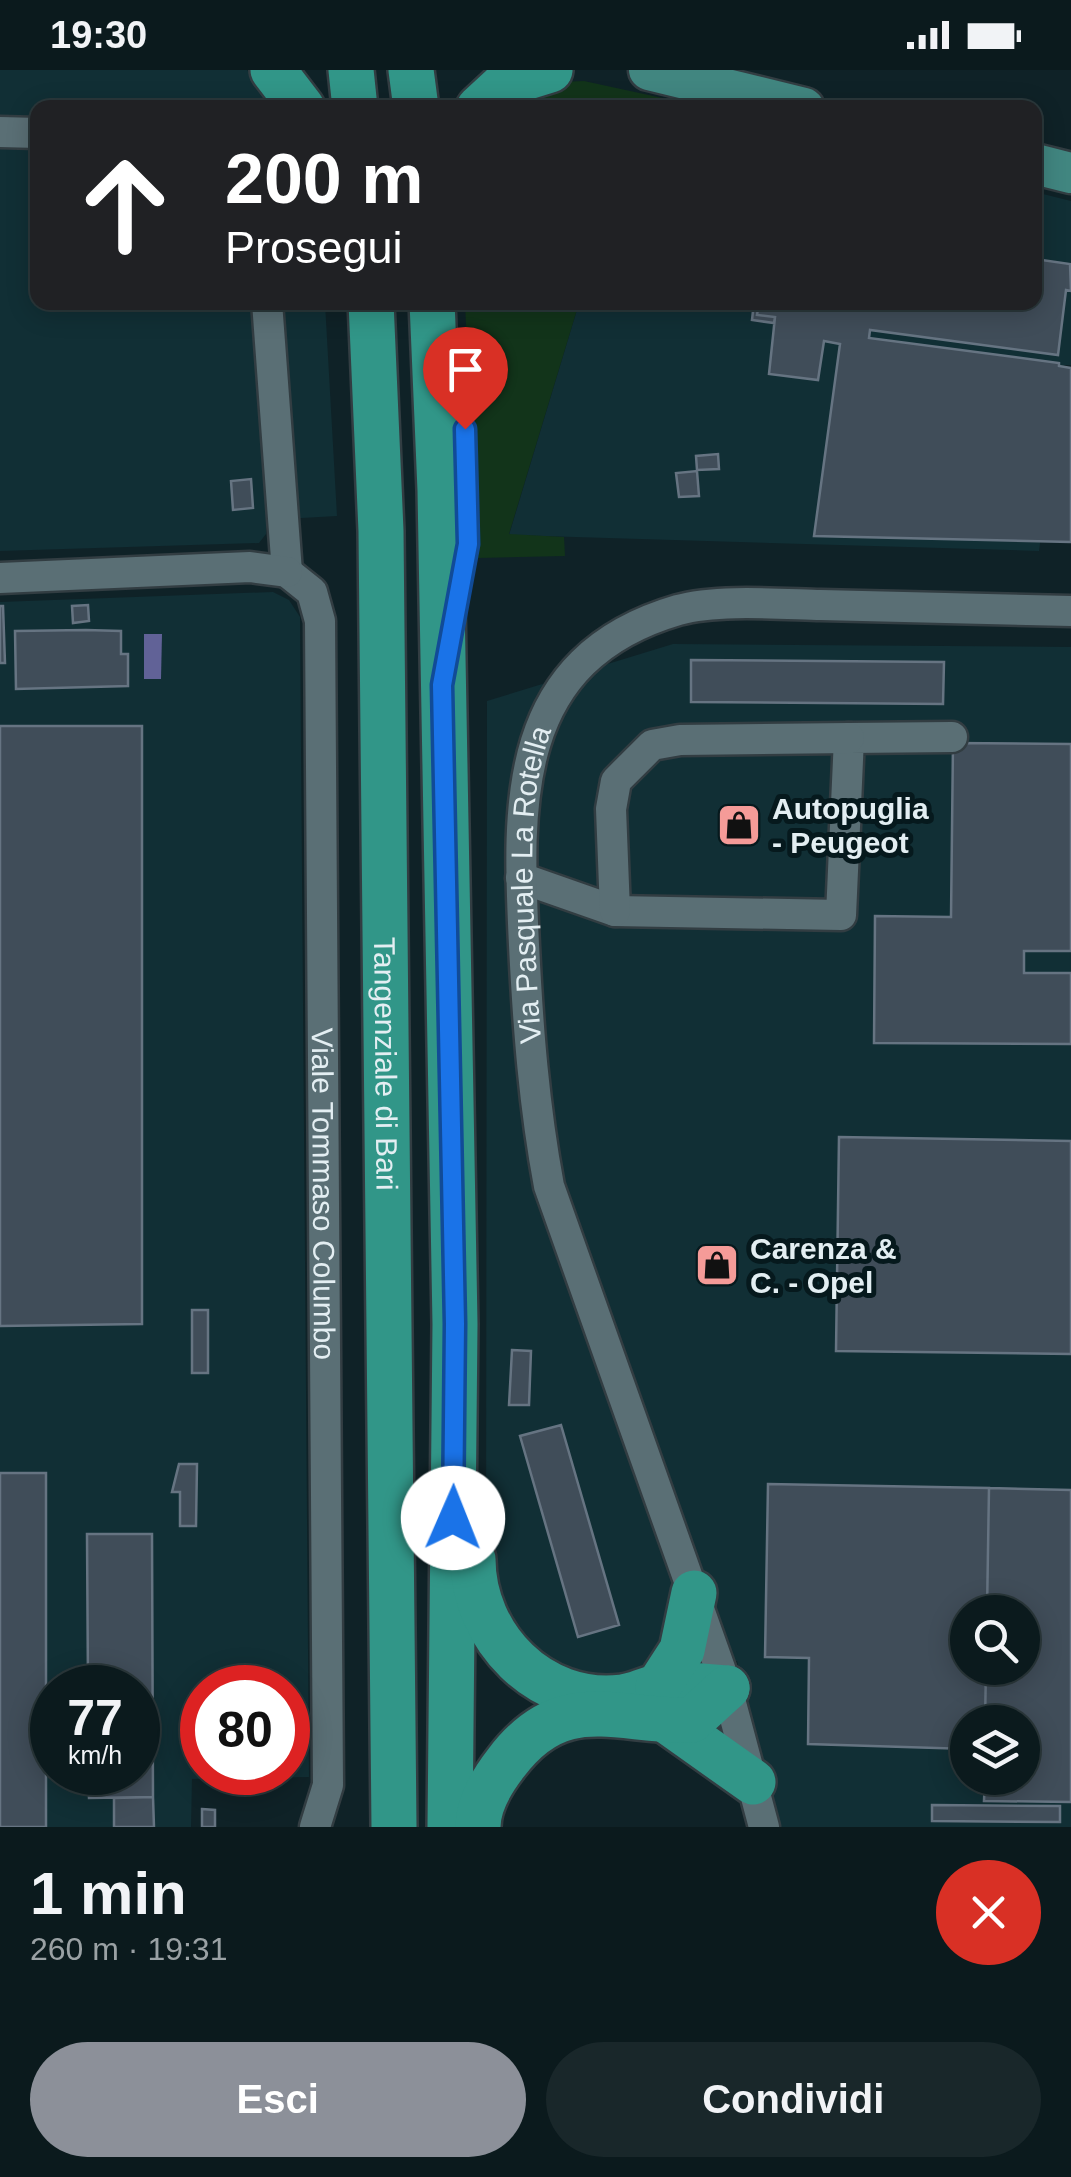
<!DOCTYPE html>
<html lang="it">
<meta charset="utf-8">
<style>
body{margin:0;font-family:Arial,sans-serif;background:#19272a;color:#f1f3f6;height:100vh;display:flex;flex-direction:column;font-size:38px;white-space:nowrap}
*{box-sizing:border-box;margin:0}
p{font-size:32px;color:#9aa1a4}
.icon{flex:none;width:55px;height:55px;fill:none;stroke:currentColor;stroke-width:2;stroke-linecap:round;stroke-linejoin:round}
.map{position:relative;height:1757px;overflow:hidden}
.side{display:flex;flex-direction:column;background:#0b1a1d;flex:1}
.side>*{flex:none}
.banner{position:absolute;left:30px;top:30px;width:1012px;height:210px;border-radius:20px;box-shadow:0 5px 25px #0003,0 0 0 2px #2b383b;background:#202124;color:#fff;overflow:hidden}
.tools{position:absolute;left:950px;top:1525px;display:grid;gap:20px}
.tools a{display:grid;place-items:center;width:90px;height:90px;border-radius:50%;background:#0b1a1d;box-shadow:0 5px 25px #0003,0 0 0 2px #2b383b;font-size:50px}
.speed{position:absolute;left:30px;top:1595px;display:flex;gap:20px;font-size:50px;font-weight:700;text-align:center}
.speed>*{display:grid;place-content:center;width:130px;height:130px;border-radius:50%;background:#0b1a1d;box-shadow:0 5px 25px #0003,0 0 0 2px #2b383b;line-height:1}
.speed small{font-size:25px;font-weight:400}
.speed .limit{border:15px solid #d22;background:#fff;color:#111}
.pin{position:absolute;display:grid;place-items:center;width:85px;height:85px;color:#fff;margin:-102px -42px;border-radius:50% 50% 50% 0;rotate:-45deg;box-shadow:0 0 10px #0007}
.pin .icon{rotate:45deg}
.me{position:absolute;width:110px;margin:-55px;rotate:1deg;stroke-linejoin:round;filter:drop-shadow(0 0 8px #0008)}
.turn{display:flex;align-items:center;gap:35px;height:210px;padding:0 30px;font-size:45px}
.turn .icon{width:130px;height:130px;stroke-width:2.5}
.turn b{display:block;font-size:70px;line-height:85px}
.round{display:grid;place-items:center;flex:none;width:105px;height:105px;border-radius:52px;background:#19272a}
.overview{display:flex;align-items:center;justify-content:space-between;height:170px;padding:0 30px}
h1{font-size:60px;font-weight:700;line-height:75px}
.cta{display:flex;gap:20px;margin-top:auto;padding:20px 30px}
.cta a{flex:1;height:115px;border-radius:60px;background:#8c9099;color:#fff;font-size:40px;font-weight:700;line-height:115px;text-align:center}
.cta a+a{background:#19272a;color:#f1f3f6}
.status{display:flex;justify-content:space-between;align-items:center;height:70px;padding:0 50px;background:#0b1a1d;direction:ltr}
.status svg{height:28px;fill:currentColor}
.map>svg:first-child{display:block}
</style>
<div class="status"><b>19:30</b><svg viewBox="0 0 49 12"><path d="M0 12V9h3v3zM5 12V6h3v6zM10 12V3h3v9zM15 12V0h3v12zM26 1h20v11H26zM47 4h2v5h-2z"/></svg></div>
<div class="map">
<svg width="1071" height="1757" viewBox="0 0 1071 1757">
<rect width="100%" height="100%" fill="#0f2227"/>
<path fill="#112f35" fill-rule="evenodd" d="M0,0H247L266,23L275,37L38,38V232L325,233L337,446L266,450V464L259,473L0,481Z
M1035,122L1071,131V295H1064L1039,481L509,465L579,233L1035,232Z
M273,522L289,530L300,547L309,1707L192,1709L191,1757H0V532ZM52,1618H138V1702H52ZM202,1618H288V1702H202Z
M673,574L1071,577V1757H781L737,1591L587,1614L523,1579L486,1525L487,631ZM968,1542H1022V1598H968ZM968,1652H1022V1708H968Z"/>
<path fill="#12341a" d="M584,11L667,29L668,37L496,38L561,12Z
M465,233H579L509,464L564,467L565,486L477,488Z"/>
<path fill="#616297" d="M144,564H162L161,609H144Z"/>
<path fill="#404d59" stroke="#667482" stroke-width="2.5" d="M1035,189L1070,194L1071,221L1066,220L1058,285L870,260L869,268L1059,293V296L1071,298V472L814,466L840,274L824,271L818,310L769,304L775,247L757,245L759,232H1035Z
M754,232H759L757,245L775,247L774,253L752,250Z
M718,384L719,399L697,400L696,386Z
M697,401L699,426L679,427L676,403Z
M251,409L253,438L233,440L231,411Z
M88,535L89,551L73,553L72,536Z
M0,536H3L5,593H0Z
M86,560L121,561V584H128V616L16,619L15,561Z
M691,590L944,592L943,634L691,632Z
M0,656H142V1254L0,1256Z
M953,673L1071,674V881H1024V903H1071V974L874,973L875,846L951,847Z
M839,1067L1071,1071V1284L836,1281Z
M192,1240H208V1303H192Z
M512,1280L531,1281L529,1335H509Z
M561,1355L619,1555L578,1567L520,1366Z
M179,1394H197L196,1456H180V1422H172Z
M0,1403H46V1757H0Z
M768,1414L989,1418L987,1542H968V1598H986L985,1652H968V1679L808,1674L809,1588L765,1587Z
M989,1418L1071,1420V1732L984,1731L985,1708H1022V1652H985L986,1598H1022V1542H987Z
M87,1464H152L153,1727L89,1728L88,1702H138V1618H88Z
M153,1727L154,1757H114V1728Z
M932,1735L1060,1736V1752L932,1751Z
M202,1739L215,1740V1757H202Z"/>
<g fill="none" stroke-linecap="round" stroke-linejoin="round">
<g stroke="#323d42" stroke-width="35">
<g id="minor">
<path d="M0,62L38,63"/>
<path d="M267,232L287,502"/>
<path id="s1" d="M287,502L312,522L320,551L328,1715L315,1757"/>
<path d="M0,508L250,497L287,502"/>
<path d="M521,808L615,841L841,845L849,668L952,667"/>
<path d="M615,841L611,739L616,711L652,675L680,670L849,668"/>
<path id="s2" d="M764,1757L727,1618L549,1116C534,1036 528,957 524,875C517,732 511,589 678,540C717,529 780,534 821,535C905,537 988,539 1071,541"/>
</g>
</g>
<g stroke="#323d42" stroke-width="45">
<path id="major" d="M649,0L804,38
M1035,94L1071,103"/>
</g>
<g stroke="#323d42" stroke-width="50">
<g id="highway">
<path d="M273,0L302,38"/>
<path d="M351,0L355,38"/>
<path d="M411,0L416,38"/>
<path d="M479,38L505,14L550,0"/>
<path id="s3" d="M371,232L381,461L394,1757"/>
<path d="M432,232L440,420L455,1254L450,1757"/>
<path d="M473,1489C473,1567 540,1637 622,1627C634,1626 646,1619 658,1617C681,1613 705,1616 727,1618"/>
<path d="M658,1617L682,1580L694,1523"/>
<path d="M667,1651L753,1712"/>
<path d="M478,1757C478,1734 492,1711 506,1693C563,1617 618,1653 692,1650L727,1618"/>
</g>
</g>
<use href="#minor" stroke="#5a6f75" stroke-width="30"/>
<use href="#major" stroke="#418680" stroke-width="40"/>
<use href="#highway" stroke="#319688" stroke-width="45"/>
</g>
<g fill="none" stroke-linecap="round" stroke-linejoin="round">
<g stroke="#114b97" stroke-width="25">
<path id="route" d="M453,1448L455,1254L442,615L468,474L465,359"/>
</g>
<use href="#route" stroke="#1a73e8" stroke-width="18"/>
</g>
<defs>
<g id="shop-square" transform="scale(2.25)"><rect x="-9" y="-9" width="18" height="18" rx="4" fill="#f59b98" stroke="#06191d"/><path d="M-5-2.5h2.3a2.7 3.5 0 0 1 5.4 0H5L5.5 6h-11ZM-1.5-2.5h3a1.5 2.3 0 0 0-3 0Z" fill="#111"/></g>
</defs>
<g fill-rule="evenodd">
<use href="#shop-square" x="739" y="755"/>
<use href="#shop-square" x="717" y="1195"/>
</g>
<g text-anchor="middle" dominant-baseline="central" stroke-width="10" stroke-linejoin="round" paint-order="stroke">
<g font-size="30" font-weight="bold" fill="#e3eef2" stroke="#06191d" text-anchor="start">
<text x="772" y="738">Autopuglia<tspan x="772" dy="34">- Peugeot</tspan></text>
<text x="750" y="1178">Carenza &amp;<tspan x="750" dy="34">C. - Opel</tspan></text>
</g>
<g font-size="30" fill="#e3eef2" stroke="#06191d">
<text stroke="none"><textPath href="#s2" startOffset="980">Via Pasquale La Rotella</textPath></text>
<text stroke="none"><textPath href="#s3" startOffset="762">Tangenziale di Bari</textPath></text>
<text stroke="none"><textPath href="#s1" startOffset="635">Viale Tommaso Columbo</textPath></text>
</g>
</g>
</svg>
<div class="tools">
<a><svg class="icon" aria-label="search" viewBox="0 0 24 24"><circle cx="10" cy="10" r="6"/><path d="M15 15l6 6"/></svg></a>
<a><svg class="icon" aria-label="layers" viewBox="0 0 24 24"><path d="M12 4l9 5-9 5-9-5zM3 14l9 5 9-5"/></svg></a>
</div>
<div class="speed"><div>77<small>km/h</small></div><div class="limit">80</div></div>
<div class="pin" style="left:465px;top:359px;background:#d93025"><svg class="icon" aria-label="arrive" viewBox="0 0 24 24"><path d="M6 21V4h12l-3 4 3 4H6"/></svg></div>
<svg class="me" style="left:453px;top:1448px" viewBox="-20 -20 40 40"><circle r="19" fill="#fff"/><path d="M0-13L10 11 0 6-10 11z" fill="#1a73e8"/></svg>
<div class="banner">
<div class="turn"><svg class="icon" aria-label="ahead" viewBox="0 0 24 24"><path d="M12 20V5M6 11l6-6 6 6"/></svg><div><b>200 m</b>Prosegui</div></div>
</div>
</div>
<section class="side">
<div class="overview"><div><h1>1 min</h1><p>260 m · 19:31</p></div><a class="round" style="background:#d93025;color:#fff"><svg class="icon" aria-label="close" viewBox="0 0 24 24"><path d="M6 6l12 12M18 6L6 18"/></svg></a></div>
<div class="cta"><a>Esci</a><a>Condividi</a></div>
</section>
